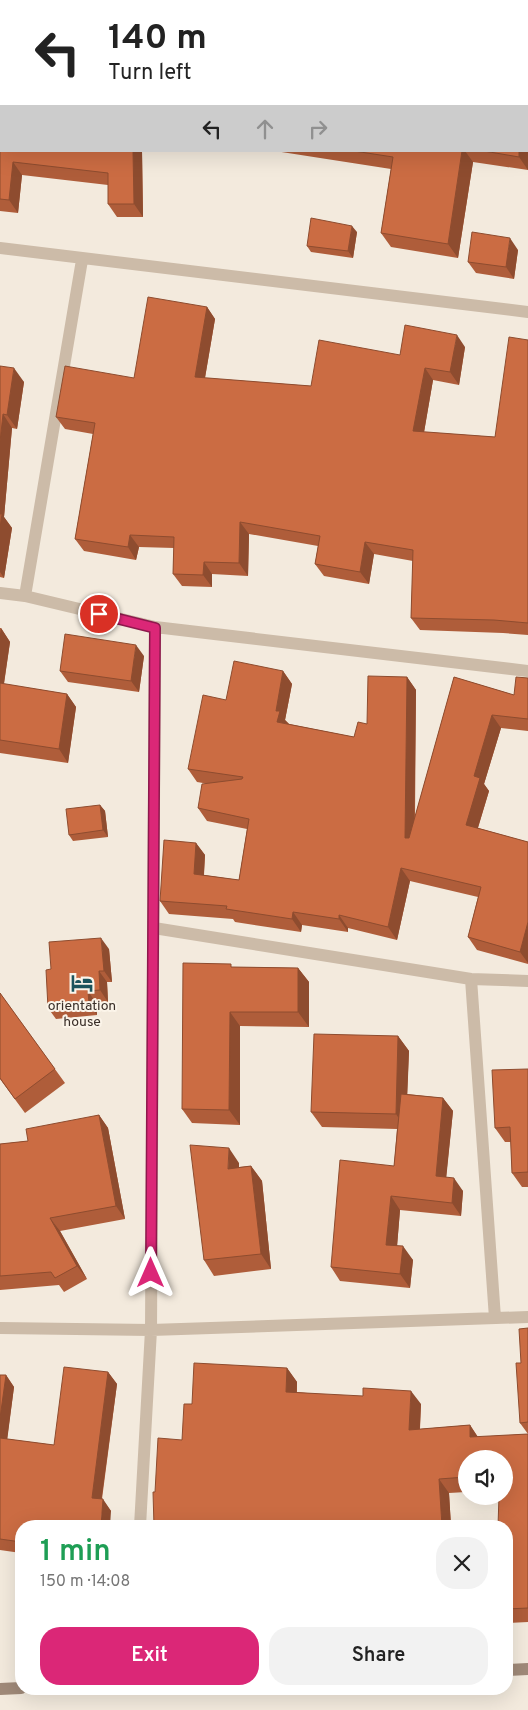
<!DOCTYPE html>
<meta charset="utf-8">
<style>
body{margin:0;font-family:Overpass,sans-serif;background:#f2f2f2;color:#222;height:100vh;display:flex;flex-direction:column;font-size:19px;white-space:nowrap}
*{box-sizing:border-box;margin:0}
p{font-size:16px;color:#767676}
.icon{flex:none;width:28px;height:28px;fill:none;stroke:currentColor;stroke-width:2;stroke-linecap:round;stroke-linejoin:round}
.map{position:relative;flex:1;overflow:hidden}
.sheet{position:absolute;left:15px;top:1520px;width:498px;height:175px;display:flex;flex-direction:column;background:#fff;border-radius:20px;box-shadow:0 5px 20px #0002}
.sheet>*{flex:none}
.hud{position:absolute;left:0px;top:0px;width:529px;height:152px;box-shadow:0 5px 20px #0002;background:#fff;color:#222;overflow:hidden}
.fabs{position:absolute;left:458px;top:1450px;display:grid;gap:10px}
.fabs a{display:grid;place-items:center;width:55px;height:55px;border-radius:50%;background:#fff;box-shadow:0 5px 20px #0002;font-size:25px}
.pin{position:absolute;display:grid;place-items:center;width:42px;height:42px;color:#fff;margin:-21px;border:2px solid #fff;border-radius:50%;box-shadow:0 1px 5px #0007}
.me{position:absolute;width:55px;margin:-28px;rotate:0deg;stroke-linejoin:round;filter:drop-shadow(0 0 4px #0008)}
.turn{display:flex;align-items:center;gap:18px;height:105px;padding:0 25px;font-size:22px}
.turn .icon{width:65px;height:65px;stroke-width:2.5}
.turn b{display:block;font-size:35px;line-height:42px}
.lanes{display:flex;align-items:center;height:48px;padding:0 25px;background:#0003;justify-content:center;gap:25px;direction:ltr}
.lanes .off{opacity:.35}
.round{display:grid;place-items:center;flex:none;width:52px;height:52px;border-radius:20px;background:#f2f2f2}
.head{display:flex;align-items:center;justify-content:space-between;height:85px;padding:0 25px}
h1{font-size:30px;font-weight:600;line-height:38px;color:#1e9e55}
.cta{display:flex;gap:10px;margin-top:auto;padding:10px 25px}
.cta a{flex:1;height:58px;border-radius:20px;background:#db2777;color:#fff;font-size:20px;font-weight:600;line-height:58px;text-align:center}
.cta a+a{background:#f2f2f2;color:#222}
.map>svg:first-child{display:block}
</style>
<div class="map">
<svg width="528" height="1710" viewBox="0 0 528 1710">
<rect width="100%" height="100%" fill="#f3eadd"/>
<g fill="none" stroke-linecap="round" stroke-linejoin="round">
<path stroke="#ccbba8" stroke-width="12" d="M0,248L528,312
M0,593L25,596L155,627L528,671
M25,596L82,260
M154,928L471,979L528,981
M471,979L495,1318
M0,1328L151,1330L528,1317
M140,1526L151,1330L155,627"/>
<path stroke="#a08a79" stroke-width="12" d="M506,1670L528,1669
M0,1689L21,1688"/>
</g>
<path fill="#af5d3a" d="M0,0H82V1H1V50H0Z
M421,0H528V22V1H421Z
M0,72L1,151H142L143,217H117L108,204V185L22,175L18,213L0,211Z
M528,131V170L473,162L458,258L391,247L381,233L391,169L275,151H528Z
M357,232L353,258L311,252L307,246Z
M518,250L514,279L476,273L468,262Z
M207,307L215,319L205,378L311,386L400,355L465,347L459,385L433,380L424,432L495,437L528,340V635L503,633L420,630L411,618L413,561L374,554L369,584L324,576L315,564L318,546L249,534L248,576L212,574V587L182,586L173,574L174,548L139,547L136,560L84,551L75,539L93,434L65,429L56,417L134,378Z
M0,366L24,382L17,429L12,428L4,517L12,528L4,578L0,577Z
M0,628H1L10,642L4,684L67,694L76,707L68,763L0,753Z
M144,656L139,692L68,682L60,671Z
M283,671L292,684L285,720L289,724L354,737L367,724L407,677L416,690L415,817L454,677L514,695L528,678V731L501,728L484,784L489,791L478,828L528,842V964L477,950L468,937L478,897L410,881L397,940L348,928V932L302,925L301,932L235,922L233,919L169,914L160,901L196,843L205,855L204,875L239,880L247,829L207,821L198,808L209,784L197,782L188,769L226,700Z
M100,805L105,811L108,837L73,841L69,835Z
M109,949L112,982H107L108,1002L96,1003L97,1015L56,1019L48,1008L51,969Z
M233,967L298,968L309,982V1027L240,1026V1125L192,1123L182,1109Z
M0,993L65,1083L25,1113L0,1079Z
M398,1036L409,1051L407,1094L443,1098L453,1111L446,1177L463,1191L461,1216L400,1210L397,1246L413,1260L410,1288L340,1281L331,1267L394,1166L397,1129L322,1127L311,1112Z
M528,1069V1187H522L512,1173L511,1142H505L495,1128Z
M99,1115L108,1128L125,1219L60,1231L87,1279L64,1292L59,1285L0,1290V1144L28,1141Z
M239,1163V1167L251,1166L262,1181L271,1269L214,1276L204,1260Z
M528,1328V1622L506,1623V1526L504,1459H466V1492L449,1493L451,1526H154L155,1492L182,1440L192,1404L287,1368L297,1382V1392L421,1404L420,1429L470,1425L478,1437L528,1434L520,1423L521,1363Z
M108,1372L117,1384L102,1499L111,1511L21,1526V1553L0,1550V1375H6L14,1387L7,1439L54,1445Z"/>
<path fill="#8e4c2f" d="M72,0H82V1H72Z
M299,0H311V1H299Z
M0,9L1,11V49L0,48Z
M528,130V170L519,157V151H528Z
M133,151H142L143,217L134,204Z
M462,151H465L473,162L458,258L448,244Z
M13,162L22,175L18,213L9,200Z
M352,226L357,232L353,258L348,251Z
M510,238L518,250L514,279L506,267Z
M207,307L215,319L203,389L195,377Z
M457,335L465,347L459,385L450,372Z
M14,368L24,382L17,429L7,415Z
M425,368L433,380L422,444L413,431Z
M3,414L12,428L4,517L12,528L4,578L0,572V442Z
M240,522L249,534L248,576L239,563Z
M130,535L139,547L136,560L128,547Z
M365,542L374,554L369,584L360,572Z
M204,562L212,574V587L203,575Z
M1,628L10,642L2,696L0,692V634Z
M136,645L144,656L139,692L131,681Z
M283,671L292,684L285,720L289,724L277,722L276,711Z
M407,677L416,690L414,851L405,838Z
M67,694L76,707L68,763L59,749Z
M492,715L501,728L484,784L489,791L475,837L466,825L474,776Z
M100,805L105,811L108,837L103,830Z
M196,843L205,855L203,887L194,874Z
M401,868L410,881L397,940L388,927Z
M293,912L302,925L301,932L292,919Z
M339,915L348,928V932L339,919Z
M528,922V963L520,952Z
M101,938L109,949L112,982L104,971Z
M298,968L309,982V1027L298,1012Z
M99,971L107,982L108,1002L100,990Z
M88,991L96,1003L97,1015L89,1004Z
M230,1012L240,1026V1125L229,1110Z
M398,1036L409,1051L406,1129L396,1114Z
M443,1098L453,1111L445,1190L436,1176Z
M99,1115L108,1128L125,1219L116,1206Z
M229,1148L239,1163V1184L228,1169Z
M251,1166L262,1181L271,1269L261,1254Z
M454,1178L463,1191L461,1216L452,1203Z
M391,1196L400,1210L396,1259L386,1245Z
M50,1218L60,1231L87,1279L77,1266Z
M403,1246L413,1260L410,1288L400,1274Z
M287,1368L297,1382L296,1406L286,1392Z
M108,1372L117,1384L100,1510L92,1498Z
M6,1375L14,1387L6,1449L0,1441V1418Z
M411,1391L421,1404L419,1444L409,1430Z
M470,1425L479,1439L470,1437Z
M439,1479L449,1493L451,1526H442Z
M103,1499L111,1511L110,1526H101Z"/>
<path fill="#cb6c43" stroke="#8e4c2f" d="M0,0H72V1H13Z
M155,0H299V1H154Z
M477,0H520V1H485Z
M0,72H1V151H133L134,204H108V173L13,162L9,200L0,199Z
M354,151H462L448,244L381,233L393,157Z
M484,151H519V157Z
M311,218L352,226L348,251L307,246Z
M472,232L510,238L506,267L468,262Z
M148,297L207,307L195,377L311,386L319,340L400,355L405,325L457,335L450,372L425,368L413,431L495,437L509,337L528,340V623L494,620L411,618L413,550L365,542L360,572L315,564L320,536L240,522L239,563L204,562L203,575L173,574L174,537L130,535L128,547L75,539L95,423L56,417L65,366L134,378Z
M0,366L14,368L7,415L3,414L0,442Z
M0,514H2L0,528Z
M65,634L136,645L131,681L60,671Z
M234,661L283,671L276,711H280L277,722L354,737L358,722L367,724L368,676L407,677L405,838H409L454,677L514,695L516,677L528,678V719L492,715L474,776L480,778L466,825L528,842V922L520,952L468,937L481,887L401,868L388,927L339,915V919L293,912L292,919L226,909L227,906L160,901L164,840L196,843L194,874L239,880L249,819L198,808L202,784L242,779L243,777L188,769L203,695L226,700Z
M0,683L67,694L59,749L0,740Z
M100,805L103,830L69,835L66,809Z
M101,938L104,971H99L100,990L88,991L89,1004L48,1008L46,970L51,969L49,942Z
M183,963L231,964V967L298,968V1012H230L229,1110L182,1109Z
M0,993L55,1069L15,1099L0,1078Z
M314,1034L398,1036L396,1114L311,1112Z
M528,1069V1172L512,1173L510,1127L495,1128L492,1070Z
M401,1094L443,1098L436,1176L454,1178L452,1203L391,1196L386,1245L403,1246L400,1274L331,1267L340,1160L394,1166Z
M99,1115L116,1206L50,1218L77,1266L55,1278L51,1272L0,1276V1144L28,1141L26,1129Z
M190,1145L229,1148L228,1169L251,1166L261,1254L204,1260Z
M528,1328V1422L520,1423L516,1363H521L519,1329Z
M194,1363L287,1368L286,1392L363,1396V1388L411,1391L409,1430L470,1425V1437L528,1434V1608L506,1609V1526H498L499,1496H504V1459H466V1477L439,1479L442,1526H256L238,1525V1526H154L153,1492H155L158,1438L182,1440L184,1404H192Z
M64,1367L108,1372L92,1498L103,1499L101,1526H21V1542L0,1539V1438L54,1445Z
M0,1375H6L0,1418Z"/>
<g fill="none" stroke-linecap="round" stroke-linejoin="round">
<g stroke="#8e194d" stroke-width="12">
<path id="route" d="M99,614L155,628L151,1273"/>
</g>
<use href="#route" stroke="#db2777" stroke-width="9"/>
</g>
<defs>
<g id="hotel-bare" transform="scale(1.725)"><path d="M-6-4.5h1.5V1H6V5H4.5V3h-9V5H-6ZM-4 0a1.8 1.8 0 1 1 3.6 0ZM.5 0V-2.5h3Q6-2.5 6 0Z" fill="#1c545c" stroke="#fbf4e9" stroke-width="2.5" paint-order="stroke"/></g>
</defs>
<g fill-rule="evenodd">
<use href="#hotel-bare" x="82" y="983"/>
</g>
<g text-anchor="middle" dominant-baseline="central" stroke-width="4" stroke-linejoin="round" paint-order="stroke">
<g font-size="14" fill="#392e28" stroke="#fbf4e9">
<text x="82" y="1006">orientation<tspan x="82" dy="16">house</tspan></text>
</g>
</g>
</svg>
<div class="fabs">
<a><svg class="icon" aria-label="sound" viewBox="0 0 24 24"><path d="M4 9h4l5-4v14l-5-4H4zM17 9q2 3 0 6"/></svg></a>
</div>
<div class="pin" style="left:99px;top:614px;background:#d93025"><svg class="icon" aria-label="arrive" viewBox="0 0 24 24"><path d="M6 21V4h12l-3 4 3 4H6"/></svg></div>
<svg class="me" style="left:151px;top:1273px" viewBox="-20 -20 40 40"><path d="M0-17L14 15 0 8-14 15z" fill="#db2777" stroke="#fff" stroke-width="4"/></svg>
<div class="hud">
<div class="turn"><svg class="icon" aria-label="left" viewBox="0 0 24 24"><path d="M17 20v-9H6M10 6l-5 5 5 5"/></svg><div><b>140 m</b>Turn left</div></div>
<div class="lanes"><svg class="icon" aria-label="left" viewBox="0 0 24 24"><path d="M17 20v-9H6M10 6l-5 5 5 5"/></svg><svg class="icon off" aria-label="ahead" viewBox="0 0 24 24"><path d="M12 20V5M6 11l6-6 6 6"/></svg><svg class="icon off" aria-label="right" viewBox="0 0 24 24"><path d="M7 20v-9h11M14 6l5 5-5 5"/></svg></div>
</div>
<section class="sheet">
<div class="head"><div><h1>1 min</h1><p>150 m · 14:08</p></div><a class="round"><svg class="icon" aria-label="close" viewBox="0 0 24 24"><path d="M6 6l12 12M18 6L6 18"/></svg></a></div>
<div class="cta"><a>Exit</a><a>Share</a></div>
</section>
</div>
